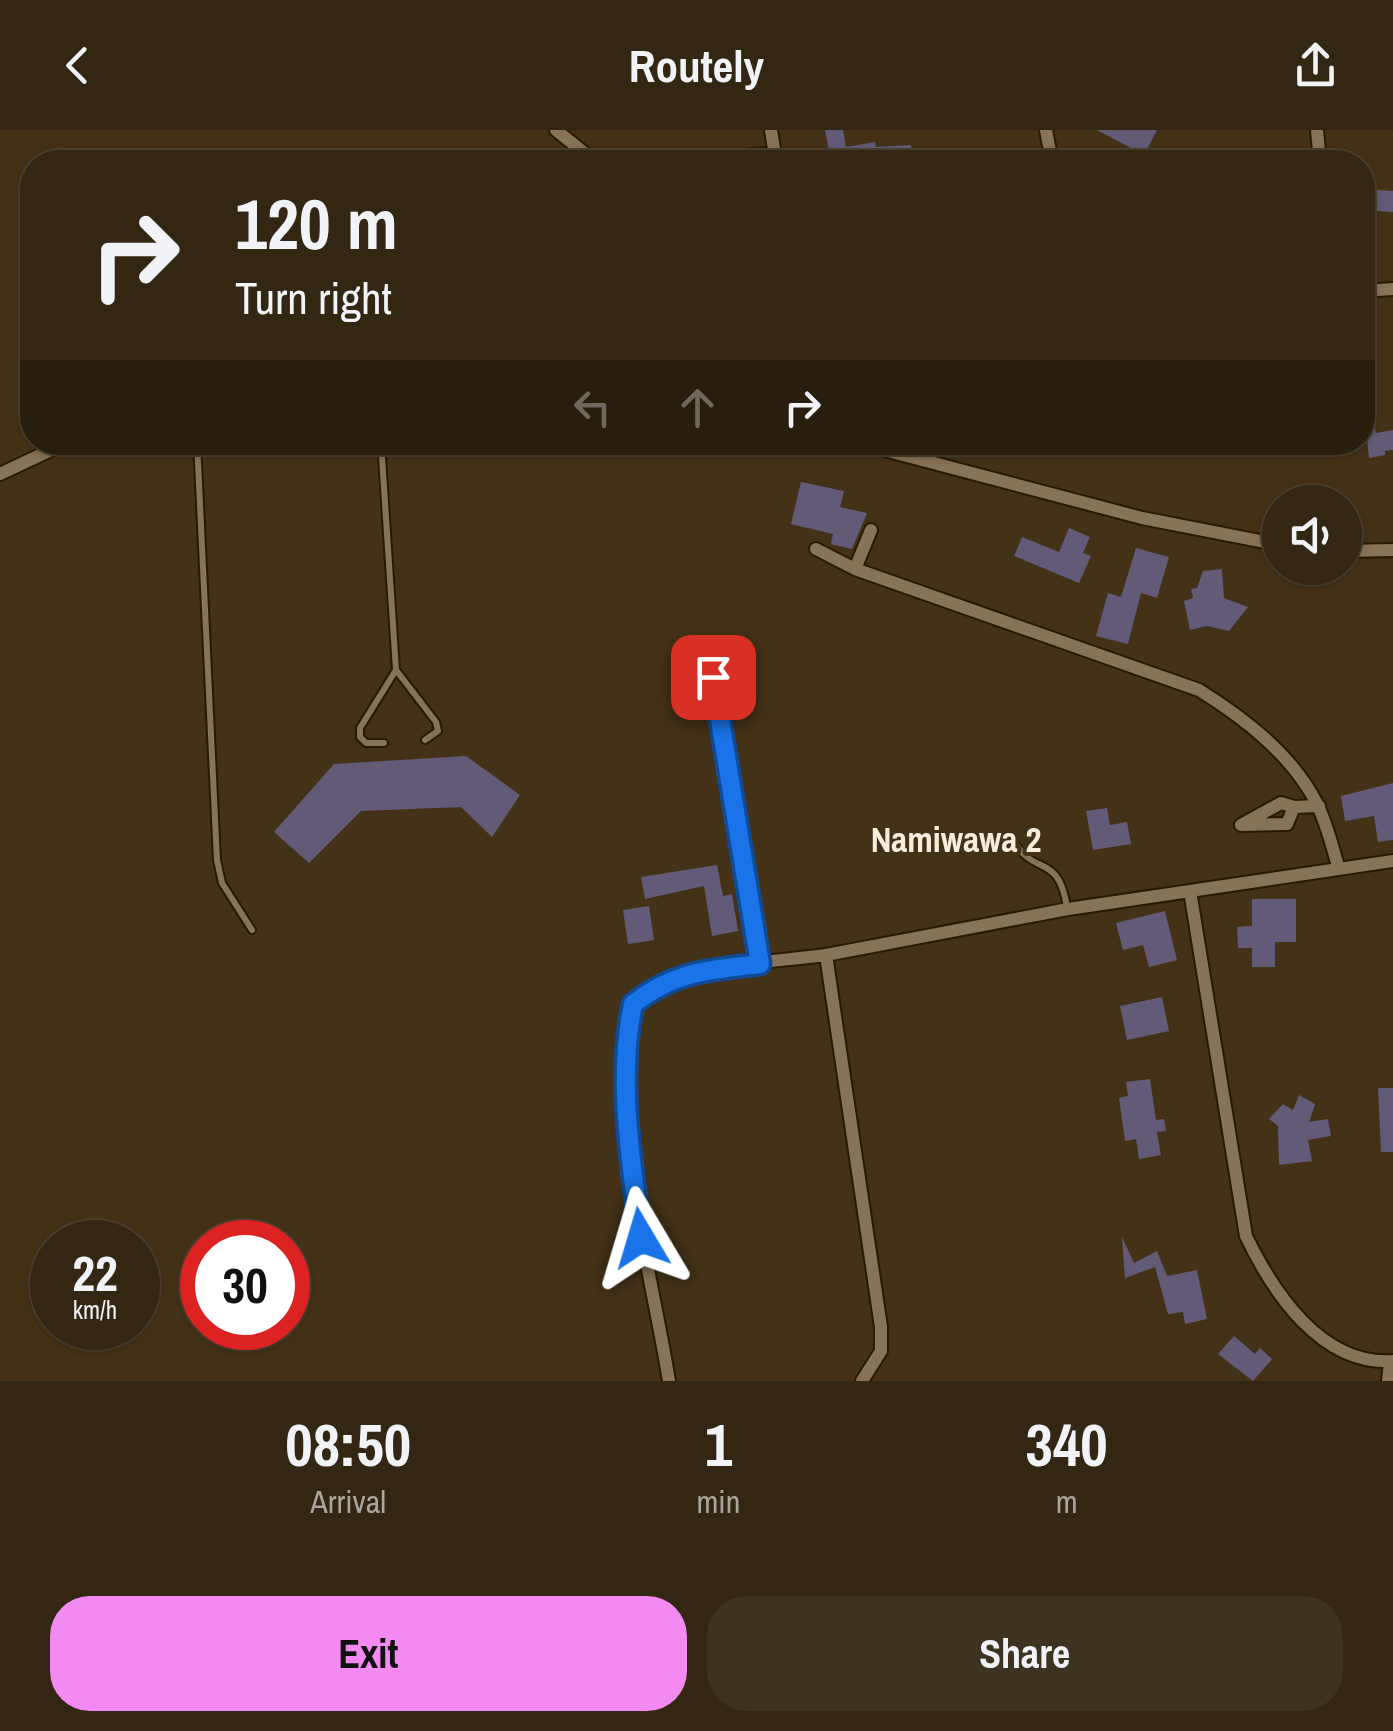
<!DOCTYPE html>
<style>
body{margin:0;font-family:"Archivo Narrow",sans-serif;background:#3e3220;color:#f1f3f6;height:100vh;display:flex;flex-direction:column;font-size:38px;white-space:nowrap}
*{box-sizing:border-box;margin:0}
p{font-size:32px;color:#a9a59f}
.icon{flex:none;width:55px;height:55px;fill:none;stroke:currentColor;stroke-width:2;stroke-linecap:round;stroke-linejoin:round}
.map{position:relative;height:1251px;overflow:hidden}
.details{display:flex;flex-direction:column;background:#332612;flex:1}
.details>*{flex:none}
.banner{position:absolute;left:20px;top:20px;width:1355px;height:305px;border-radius:40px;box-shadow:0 2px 8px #0004,0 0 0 2px #4e4332;background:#332612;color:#f1f3f6;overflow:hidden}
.fabs{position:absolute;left:1262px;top:355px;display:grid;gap:20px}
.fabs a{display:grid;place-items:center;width:100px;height:100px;border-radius:50%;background:#332612;box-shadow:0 2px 8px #0004,0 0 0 2px #4e4332;font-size:50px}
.speed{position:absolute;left:30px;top:1090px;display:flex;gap:20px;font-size:50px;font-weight:700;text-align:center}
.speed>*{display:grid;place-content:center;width:130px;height:130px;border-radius:50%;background:#332612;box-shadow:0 2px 8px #0004,0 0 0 2px #4e4332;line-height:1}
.speed small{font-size:25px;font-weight:400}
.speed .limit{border:15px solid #d22;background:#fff;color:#111}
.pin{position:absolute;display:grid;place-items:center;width:85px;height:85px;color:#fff;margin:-42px;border-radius:20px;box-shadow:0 5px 15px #0006}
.me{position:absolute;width:110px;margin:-55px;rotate:353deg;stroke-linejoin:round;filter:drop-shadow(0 0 8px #0008)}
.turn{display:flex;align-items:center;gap:35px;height:210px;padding:0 50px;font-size:45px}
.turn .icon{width:130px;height:130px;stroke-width:2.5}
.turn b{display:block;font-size:70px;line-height:85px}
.lanes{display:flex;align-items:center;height:95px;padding:0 50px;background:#0003;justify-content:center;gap:50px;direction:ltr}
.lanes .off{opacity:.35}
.eta{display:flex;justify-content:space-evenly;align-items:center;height:170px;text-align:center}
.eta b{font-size:60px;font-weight:800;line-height:70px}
.button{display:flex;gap:20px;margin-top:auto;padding:20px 50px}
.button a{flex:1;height:115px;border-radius:40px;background:#f38af2;color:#111;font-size:40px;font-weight:800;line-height:115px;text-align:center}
.button a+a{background:#3e3220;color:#f1f3f6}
header{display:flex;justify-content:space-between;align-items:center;height:130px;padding:0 50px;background:#332612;font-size:45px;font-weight:800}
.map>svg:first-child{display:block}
</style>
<header><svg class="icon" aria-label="back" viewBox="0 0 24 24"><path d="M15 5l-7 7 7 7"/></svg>Routely<svg class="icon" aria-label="share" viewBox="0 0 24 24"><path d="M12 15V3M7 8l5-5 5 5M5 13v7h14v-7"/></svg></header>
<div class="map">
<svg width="1393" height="1251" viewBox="0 0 1393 1251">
<rect width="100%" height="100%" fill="#443218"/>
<path fill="#635a77" d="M825,0H843L846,17L875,12L876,17L911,15L914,32H831Z
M1097,0H1157L1144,25Z
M1362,59L1393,61V82L1363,80Z
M1362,261H1367L1376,303L1393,300V320L1385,321V325L1369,328Z
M801,352L844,361L840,377L867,383L852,419L831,414L833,404L791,394Z
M1069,398L1090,407L1083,423L1091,426L1079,453L1014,426L1022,407L1059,422Z
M1136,418L1169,427L1157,468L1141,463L1128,514L1096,506L1108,463L1121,467Z
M1222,439L1224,468L1248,477L1229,501L1207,496L1190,500L1184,471L1193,468L1191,459L1197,458L1203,441Z
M466,626L520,665L492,707L461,677L361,681L309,733L274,702L334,634Z
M1393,653V710L1378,712L1374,686L1345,691L1341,666Z
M1107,678L1110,695L1127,692L1131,714L1093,720L1086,681Z
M717,735L723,766L732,764L738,801L712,806L704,756L645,769L641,747Z
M1252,769H1296V812H1275V837H1252V818H1238L1237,797L1252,796Z
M649,776L654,810L628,814L623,780Z
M1165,781L1177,830L1149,837L1143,815L1123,820L1116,793Z
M1162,867L1169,901L1127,910L1120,876Z
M1150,949L1156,990L1164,989L1166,1001L1157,1002L1161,1025L1139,1029L1136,1009L1125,1011L1119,968L1128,966L1126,952Z
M1378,958H1393V1022H1381Z
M1299,965L1315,974L1309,992L1328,989L1331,1006L1308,1010L1312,1031L1279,1035L1278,996L1269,989L1283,974L1293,980Z
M1122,1107L1134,1133L1157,1121L1167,1146L1197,1140L1207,1189L1185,1194L1183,1182L1168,1184L1155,1137L1125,1148Z
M1234,1206L1255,1224L1260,1218L1272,1229L1253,1251L1218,1224Z"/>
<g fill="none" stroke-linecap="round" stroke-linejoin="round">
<g stroke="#2a1901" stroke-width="10">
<path id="lane" d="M197,312L217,730L222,753L252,800
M381,312L396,540
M384,613H366L360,607V598L396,540L436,592L438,601L425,610
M1013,709C1033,748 1058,721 1067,777"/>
</g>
<g stroke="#2a1901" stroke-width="16">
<path id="street" d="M556,0L588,26L609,32
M771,0L776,32
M1046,0L1052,32
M1317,0L1320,32
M686,32L774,23
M1362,161L1393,159
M854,312L1142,388L1280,415
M0,344L68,312
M816,419L855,439L871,400
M1345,421L1393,420
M855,439L1199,560C1244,588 1291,624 1316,672C1327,693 1332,717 1339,739
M713,547L760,834
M1294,677L1287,694L1241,695L1281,673L1294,677L1319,676
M1393,731L1190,761L1246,1106C1273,1162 1321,1236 1393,1231
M669,1251C650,1134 608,992 633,873C687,832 760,834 826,825
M862,1251L881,1221V1197L826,825L1068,779L1190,761
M1388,1251L1390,1232"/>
</g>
<use href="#lane" stroke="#877357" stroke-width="6"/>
<use href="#street" stroke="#877357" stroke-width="12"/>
</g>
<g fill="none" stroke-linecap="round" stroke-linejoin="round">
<g stroke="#114b97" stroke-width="25">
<path id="route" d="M641,1108C631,1032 617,949 633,874C675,841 709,840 760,834L713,547"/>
</g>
<use href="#route" stroke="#1a73e8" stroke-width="18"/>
</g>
<g text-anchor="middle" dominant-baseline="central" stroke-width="8" stroke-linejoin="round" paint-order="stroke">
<g font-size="35" font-weight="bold" fill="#f8eddd" stroke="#443218">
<text x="956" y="709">Namiwawa 2</text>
</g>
</g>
</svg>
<div class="fabs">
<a><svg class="icon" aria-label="sound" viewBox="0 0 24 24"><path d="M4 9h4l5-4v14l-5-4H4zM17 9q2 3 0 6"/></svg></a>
</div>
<div class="speed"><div>22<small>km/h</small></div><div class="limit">30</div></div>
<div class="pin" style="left:713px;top:547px;background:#d93025"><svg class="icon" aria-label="arrive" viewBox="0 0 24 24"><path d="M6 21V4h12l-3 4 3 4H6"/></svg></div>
<svg class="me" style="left:641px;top:1108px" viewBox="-20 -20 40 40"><path d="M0-17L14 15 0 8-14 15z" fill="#1a73e8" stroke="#fff" stroke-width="4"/></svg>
<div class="banner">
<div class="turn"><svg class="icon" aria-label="right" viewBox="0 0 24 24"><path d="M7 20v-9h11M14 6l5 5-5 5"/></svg><div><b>120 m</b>Turn right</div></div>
<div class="lanes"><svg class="icon off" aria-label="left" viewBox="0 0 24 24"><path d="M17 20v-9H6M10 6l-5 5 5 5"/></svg><svg class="icon off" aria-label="ahead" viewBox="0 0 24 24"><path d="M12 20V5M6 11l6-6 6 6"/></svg><svg class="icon" aria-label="right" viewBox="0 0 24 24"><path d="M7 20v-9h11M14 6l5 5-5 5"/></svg></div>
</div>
</div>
<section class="details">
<div class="eta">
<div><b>08:50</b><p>Arrival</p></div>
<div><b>1</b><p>min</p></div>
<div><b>340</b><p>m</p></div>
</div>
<div class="button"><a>Exit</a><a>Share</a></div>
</section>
